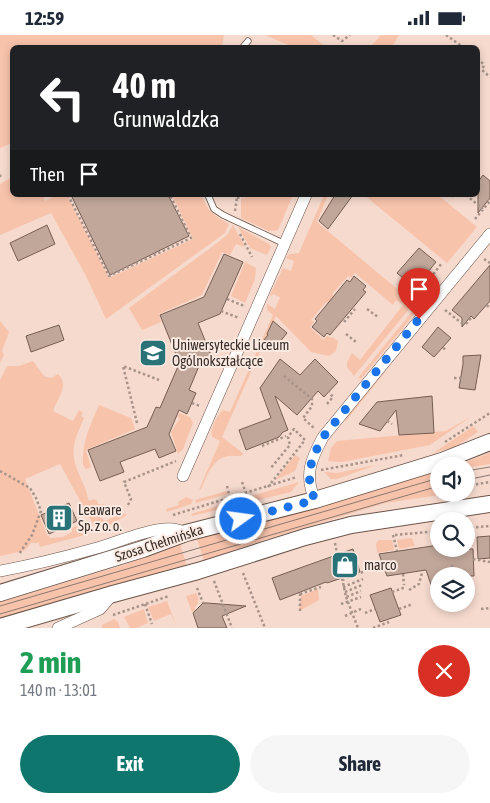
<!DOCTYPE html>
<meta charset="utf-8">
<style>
body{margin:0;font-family:"Asap Condensed",sans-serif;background:#f6f6f7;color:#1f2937;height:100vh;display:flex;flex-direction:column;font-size:19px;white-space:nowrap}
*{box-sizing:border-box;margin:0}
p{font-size:16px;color:#747a83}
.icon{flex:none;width:28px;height:28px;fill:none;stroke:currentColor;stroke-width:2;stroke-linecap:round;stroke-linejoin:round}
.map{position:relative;height:593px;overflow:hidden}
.drawer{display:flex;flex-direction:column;background:#fff;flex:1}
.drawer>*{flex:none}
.top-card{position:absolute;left:10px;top:10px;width:470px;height:152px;border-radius:8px;box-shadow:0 2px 8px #0003;background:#202124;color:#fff;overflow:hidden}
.tools{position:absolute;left:430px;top:422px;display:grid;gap:10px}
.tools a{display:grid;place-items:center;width:45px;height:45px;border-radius:50%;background:#fff;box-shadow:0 2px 8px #0003;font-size:25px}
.pin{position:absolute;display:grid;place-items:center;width:42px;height:42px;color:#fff;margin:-51px -21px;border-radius:50% 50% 50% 0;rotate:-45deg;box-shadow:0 0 5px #0007}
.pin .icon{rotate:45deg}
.me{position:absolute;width:55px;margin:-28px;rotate:76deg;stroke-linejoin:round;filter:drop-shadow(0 0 4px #0008)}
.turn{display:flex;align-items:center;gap:18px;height:105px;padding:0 20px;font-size:22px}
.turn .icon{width:65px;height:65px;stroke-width:2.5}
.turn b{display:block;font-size:35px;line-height:42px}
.then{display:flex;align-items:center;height:48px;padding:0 20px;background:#0003;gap:10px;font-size:19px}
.round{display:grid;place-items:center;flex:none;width:52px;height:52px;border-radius:26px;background:#f6f6f7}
.head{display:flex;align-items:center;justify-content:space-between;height:85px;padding:0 20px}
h1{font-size:30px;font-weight:700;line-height:38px;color:#1e9e55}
.cta{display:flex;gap:10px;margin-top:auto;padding:10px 20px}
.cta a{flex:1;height:58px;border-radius:30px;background:#0f766e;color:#fff;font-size:20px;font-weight:700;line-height:58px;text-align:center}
.cta a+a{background:#f6f6f7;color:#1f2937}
.status{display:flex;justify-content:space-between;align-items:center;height:35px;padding:0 25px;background:#fff;direction:ltr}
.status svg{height:14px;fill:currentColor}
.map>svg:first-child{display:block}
</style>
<div class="status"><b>12:59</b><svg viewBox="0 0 49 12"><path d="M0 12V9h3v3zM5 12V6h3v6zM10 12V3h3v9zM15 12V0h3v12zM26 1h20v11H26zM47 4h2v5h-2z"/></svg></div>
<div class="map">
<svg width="490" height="593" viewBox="0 0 490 593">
<rect width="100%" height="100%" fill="#f6dace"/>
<path fill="#f8c3ab" d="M0,0H224L222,12H12V108L0,113Z
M265,0H311L326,12H293Z
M381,0H399L392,12H370Z
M12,142V160H43L45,166L58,160H67L109,243L193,204L172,160H202C206,175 216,182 229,189L225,198L106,284L85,239L51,178L0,200V149Z
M251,160H293L278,195L269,196L241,183V164Z
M324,160H328L317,187L414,268L354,341L347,332V327L352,318L360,325L403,270L396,265L393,270L355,238L351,243L348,241L332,259L334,261L328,269L326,267L311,285L314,287L310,292L324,305L327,301L331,303L332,302L338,306L336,316L329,321L311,317L276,281L222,402L244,419C239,423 235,420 229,421C212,423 207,442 201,454L199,455L220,406L212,402C210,394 217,380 223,375L230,377L273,280L267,275V269L275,274L280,262L273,259L272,261L270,260L283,233L291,236L294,226L286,223L289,219L299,218Z
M364,160H438L477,192L447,228Z
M233,190L245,212L236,209L230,220L222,217L202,260L159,279L161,287L142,295L129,273L217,208L227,200Z
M238,192L269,209L271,212L267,220L250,213Z
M245,227L256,233L255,244L245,268L231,261Z
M419,268L421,271L361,344L358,343Z
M0,286L9,297L2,316L4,320L0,328Z
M33,326L44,341L51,343L58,339C70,350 57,364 53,376L73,386L79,375L83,378L81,381L84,383C79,395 72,408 74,422C75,436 86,449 88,464L90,466L94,464L97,466L98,469L108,470L110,474L106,476L97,472L94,474L97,480L105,486L124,478L127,480L104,493L94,491L60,429L25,444L47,500L51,503L63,502L72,497V493C77,490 80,492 85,495V500L40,512L39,508H31L24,516L0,521V345L7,331H19Z
M384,335L385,337L346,386L344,385Z
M99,370L131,383L135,394L86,415L91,432L86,434L83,430C82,406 90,391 99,370Z
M179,378L190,382L193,388L183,414L178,419L171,397L180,383L177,382Z
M472,381L430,410L342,427L328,426L331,413L337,406L446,396Z
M474,391L478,397L455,412L433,418Z
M490,418V429L466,433V431H455Z
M295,420L300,423L295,436L275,445Z
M376,430L337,444H331L324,437L337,438Z
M439,436V459H447L385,468L264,505L204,526L197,504L259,489Z
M299,447L291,457L192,481L191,479Z
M227,456L228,459L196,468L195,465Z
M186,462L193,465L191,469L167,477L166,474L179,470L178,467Z
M412,503L415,511L399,514L397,505Z
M379,505H392L394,515L377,518L376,508Z
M180,508L187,532L131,545L0,583V567L124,530Z
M318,554L319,565L299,576L301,561Z
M196,558L199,564L197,566L199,567L194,573L196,575L192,577L186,561Z
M167,566L177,593L171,579L154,586L148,572Z
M144,574L148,588L136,593H130L124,582Z
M114,584L118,587L120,593H102V590Z"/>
<path fill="#c1a79a" stroke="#765e53" d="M483,140L490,146V163L478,178V147Z
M71,160H168L189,201L110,240Z
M335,160H353L328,194L319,186Z
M47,190L55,209L18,226L10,208Z
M419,213L436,227L415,253L397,238Z
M224,219L243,227L220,279L198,288L213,325L199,331L189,355L196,358L187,379L179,375L169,399L176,416L159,423L155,414L120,427L124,437L100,446L88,415L147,392L156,372L160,373L179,329L175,328L177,322L160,280L204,262Z
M490,230V266L474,284L471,281L462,292V283L452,275Z
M354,241L366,251L363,255L366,257L330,300L327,298L324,302L312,292L317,286L315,284L347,245L350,247Z
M273,286L287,298L274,314L264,305L268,300L267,299Z
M59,290L64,305L31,317L26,301Z
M438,292L451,303L434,322L422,312Z
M481,320L475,355L459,353L463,329V321Z
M280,324L300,340L315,324L338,347L324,362L318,356L297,380L275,361L288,395L283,397L279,402L246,415L239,395L271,383L260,353Z
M432,361L434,398L399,400L396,375L380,396L359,389L377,367Z
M69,468L77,486L49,499L41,480Z
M490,501V523L478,524L477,502Z
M439,510V514H473L474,541H439V567H437L426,535L387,541L379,519Z
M353,514L360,537L327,548L326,547L280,565L272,543Z
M391,553L401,580L380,587L370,560Z
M203,568H207L246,571L222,581L227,593H198L193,578Z"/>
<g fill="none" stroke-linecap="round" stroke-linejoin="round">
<g stroke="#6c554a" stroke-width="7">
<path id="lane" d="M243,12L248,6
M208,160L214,174L223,180L285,209"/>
</g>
<g stroke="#6c554a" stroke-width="12">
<path id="street" d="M183,441L306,160
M315,465C304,440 311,424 323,402L490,199
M0,536C33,530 65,522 97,513C119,507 141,496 164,494C172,493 178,494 186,498
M58,593L100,574L113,559"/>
</g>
<g stroke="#6c554a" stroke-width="18">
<path id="secondary" d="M0,558L143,514L186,498L315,465L442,426L490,407
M0,592L113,559L198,536L305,502L351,490L490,469"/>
</g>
<path stroke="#a7938a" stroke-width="2.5" stroke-dasharray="2.5 2.5" stroke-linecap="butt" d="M333,0L342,6L350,0
M446,0L463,12
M478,23L484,30L482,35L490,42
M0,142L1,137
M68,160L109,241L191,203L170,160
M466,160L483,174
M452,161L460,160
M237,163L246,160
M235,176L237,162
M475,184L490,166
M240,199L252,222
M484,224L490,228
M427,247L442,228
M418,249L428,255
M227,264L244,271
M487,272L490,268
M367,274L378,282
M445,275L463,289
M221,276L239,283
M344,287L355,274
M466,289L472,282
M346,299L356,307
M443,313L447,315
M284,341L312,364V371L303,383L315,394
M454,343H461
M192,368L200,371
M327,369L333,362L329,357
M387,386L392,389
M137,388L123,331L159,345
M445,407L490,378
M262,411L286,401
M321,435L404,420
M0,436L30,453L36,463L41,476L32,500L19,519
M242,447L246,458
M227,451L230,463
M466,451L490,447
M268,452L305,405L294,394L288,402L290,410L270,434
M128,470L131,464L124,447L176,426
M173,480L297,442
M466,493L490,491
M393,500L397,516
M395,500L439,496
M335,508L337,519
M473,524L490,527
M243,538L265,593
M403,539L404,550
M448,541L452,535V529
M342,543L346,562L361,556
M342,545L365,536
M214,546L232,593
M343,552L363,544
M197,553L203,568
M409,555L419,549L422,538
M345,557L362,550
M392,557L406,552
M300,559L321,552
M346,562L358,593
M145,569L152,589
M341,569L361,562
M399,574L413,569
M481,574L490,573
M300,576V558
M365,578L375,574
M113,580L169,561
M345,581L363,573
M373,593L389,587"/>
<use href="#lane" stroke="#fff" stroke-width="5.5"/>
<use href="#street" stroke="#fff" stroke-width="11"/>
<use href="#secondary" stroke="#fff" stroke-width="16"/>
<path stroke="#8b7971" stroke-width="1" d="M466,436L490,432
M466,445L490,440
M0,571L439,443
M0,579L439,451"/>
</g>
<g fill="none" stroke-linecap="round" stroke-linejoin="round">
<path stroke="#1a73e8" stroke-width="9" stroke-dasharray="0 16.2" d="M241,484L315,465C304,440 311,425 323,402L419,284"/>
</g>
<defs>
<g id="university-square" transform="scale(1.4375)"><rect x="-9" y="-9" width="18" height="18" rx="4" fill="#297378" stroke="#fbeae2"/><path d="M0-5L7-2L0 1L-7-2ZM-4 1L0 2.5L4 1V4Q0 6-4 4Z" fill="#fff"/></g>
<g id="building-square" transform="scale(1.4375)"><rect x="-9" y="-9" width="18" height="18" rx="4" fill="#297378" stroke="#fbeae2"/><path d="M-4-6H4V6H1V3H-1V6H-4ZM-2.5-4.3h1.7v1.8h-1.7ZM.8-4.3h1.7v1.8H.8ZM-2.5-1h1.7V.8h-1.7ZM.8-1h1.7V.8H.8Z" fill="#fff"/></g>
<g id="shop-square" transform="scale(1.4375)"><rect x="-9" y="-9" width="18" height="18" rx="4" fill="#297378" stroke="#fbeae2"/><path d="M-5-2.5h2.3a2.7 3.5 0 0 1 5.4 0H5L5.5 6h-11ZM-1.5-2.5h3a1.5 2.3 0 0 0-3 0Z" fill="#fff"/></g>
</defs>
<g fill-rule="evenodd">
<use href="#university-square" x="153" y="318"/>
<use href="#building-square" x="59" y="483"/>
<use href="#shop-square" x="345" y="530"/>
</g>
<g text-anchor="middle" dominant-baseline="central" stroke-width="4" stroke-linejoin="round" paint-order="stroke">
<g font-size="14" fill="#362c27" stroke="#fbeae2" text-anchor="start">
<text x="172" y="310">Uniwersyteckie Liceum<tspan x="172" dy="16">Ogólnokształcące</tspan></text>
<text x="78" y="475">Leaware<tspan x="78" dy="16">Sp. z o. o.</tspan></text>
<text x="364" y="530">marco</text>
</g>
<g font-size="14" fill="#362c27" stroke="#fbeae2">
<text transform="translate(159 508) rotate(-18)">Szosa Chełmińska</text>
</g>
</g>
</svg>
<div class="tools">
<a><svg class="icon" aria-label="sound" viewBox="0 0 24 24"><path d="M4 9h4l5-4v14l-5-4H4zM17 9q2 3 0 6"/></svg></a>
<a><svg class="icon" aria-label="search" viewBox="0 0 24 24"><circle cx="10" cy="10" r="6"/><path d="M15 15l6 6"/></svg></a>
<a><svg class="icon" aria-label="layers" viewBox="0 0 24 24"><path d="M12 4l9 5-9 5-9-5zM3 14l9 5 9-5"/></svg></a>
</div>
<div class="pin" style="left:419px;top:284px;background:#d93025"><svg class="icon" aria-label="arrive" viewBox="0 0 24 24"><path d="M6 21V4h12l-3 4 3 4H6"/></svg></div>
<svg class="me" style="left:241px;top:484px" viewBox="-20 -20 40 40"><circle r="17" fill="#1a73e8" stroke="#fff" stroke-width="3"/><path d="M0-11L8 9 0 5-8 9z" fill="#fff"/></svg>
<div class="top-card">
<div class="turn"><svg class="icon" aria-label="left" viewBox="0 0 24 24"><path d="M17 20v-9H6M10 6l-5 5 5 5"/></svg><div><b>40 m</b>Grunwaldzka</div></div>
<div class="then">Then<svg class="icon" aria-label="arrive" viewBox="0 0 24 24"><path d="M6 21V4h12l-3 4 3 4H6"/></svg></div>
</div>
</div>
<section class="drawer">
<div class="head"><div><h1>2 min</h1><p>140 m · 13:01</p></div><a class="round" style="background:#d93025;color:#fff"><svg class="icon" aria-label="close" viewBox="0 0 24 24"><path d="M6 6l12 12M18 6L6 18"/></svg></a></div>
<div class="cta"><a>Exit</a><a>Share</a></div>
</section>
